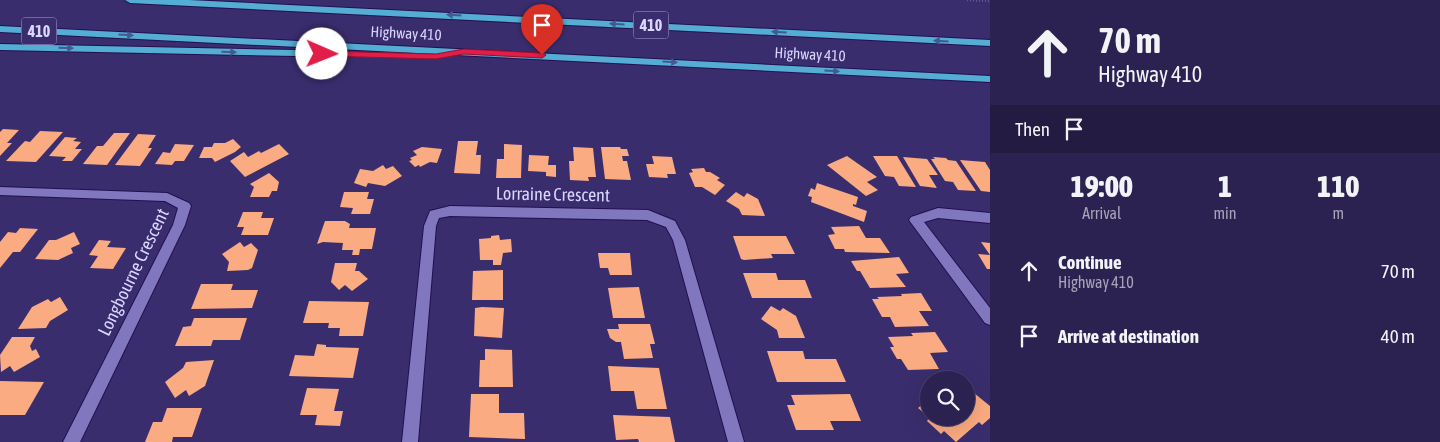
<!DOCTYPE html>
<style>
body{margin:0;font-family:"Asap Condensed",sans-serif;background:#342a59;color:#f1f3f6;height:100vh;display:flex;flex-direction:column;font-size:19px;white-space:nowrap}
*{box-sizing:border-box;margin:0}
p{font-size:16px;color:#a6a4b8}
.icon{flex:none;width:28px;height:28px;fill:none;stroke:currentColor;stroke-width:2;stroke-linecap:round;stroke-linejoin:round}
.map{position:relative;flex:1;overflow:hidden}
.details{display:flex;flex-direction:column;background:#2c2252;width:450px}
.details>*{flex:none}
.hud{background:#2c2252;color:#f1f3f6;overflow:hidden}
.tools{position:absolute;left:920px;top:371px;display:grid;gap:10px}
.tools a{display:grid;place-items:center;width:55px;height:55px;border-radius:50%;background:#2c2252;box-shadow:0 5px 20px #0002,0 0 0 1px #483f69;font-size:25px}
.pin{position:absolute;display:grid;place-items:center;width:42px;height:42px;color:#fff;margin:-51px -21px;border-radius:50% 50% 50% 0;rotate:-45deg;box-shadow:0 0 5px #0007}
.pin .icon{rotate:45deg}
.me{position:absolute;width:55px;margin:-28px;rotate:91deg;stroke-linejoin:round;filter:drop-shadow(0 0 4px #0008)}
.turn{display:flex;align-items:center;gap:18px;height:105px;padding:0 25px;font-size:22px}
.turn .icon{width:65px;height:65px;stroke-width:2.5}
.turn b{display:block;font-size:35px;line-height:42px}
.then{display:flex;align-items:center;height:48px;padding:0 25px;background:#0003;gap:10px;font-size:19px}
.eta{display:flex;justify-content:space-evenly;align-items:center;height:85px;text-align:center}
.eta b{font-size:30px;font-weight:800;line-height:35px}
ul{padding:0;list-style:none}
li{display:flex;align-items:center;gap:15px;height:65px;padding:0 25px}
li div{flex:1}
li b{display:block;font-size:19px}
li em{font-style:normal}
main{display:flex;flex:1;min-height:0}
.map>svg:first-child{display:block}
</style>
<main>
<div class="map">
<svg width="990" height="442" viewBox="0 0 990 442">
<rect width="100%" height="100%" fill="#3a2d6e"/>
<path fill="#faab81" d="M3,129L19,130L7,143H12L0,156V132Z
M40,131L63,132L36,162L6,161L22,144L25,141L30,142Z
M114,133H130L107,165L83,164L97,146H103Z
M138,134L156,135L148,148H152L140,166L115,165Z
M65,137L77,138L73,141L81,142L75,149H82L72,161H62L66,157L49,156Z
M233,139L241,147L235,152L215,162L212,158H199L204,147H212L214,143H225Z
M458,141H478L476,155H481L480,174L454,173Z
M175,144L194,145L184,161H175L172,165L155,164L163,152L170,153Z
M279,144L289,154L245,177L230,161L244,152L248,157L259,151L261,153Z
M504,144L522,145L521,178H496L497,159H504Z
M422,147L442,149L437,163L430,162L420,167L419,165L415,167L409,161L412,160L410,158L417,155L413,151Z
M573,147L593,148L596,177H588L589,181L570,180L569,161H574Z
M601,147H620L621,149H627L629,156H622L623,161H627L631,180L605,179Z
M529,155L549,156L548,165H556V177L546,176V172L528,171Z
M652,156L672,157L676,174H667L668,178L649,177L646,164H654Z
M847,156L877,177L867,182L878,190L866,196L827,165Z
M873,156H897L916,187L899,186L894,177L885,176Z
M903,157L927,159L938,175H929L937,188L920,186Z
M933,157L946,158L948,160L956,161L976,191L958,190L953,182L945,181L931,159H935Z
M960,160L985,162L990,170V192L981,191Z
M383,165L386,169L393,166L402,176L385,186L368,183L366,187L354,183L360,169L373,171Z
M704,168L706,172H710L720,178L717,180L725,185L715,195L702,187H695L689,173L693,172L691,169Z
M269,173L279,182L277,191H272L269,197H250L254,187L250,184Z
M817,183L858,197L856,205L853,204V206L867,211L864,222L811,202L812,197L808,196L811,188L815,190Z
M344,192H369L367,199H374L370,214H351L353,208L340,207Z
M736,192L744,197L747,193L758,199L765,216L742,215L739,209L726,201Z
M243,212H263L261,218H274L268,235H241L244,227H237Z
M325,221H345L350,224L349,228H376L372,249H360L359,255H352L353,250H342L343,243L323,242L317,244Z
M859,226L866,238H880L890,253L845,252L844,249H835L828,235L835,234L831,227Z
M20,228L38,229L20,252H13L0,268V242L8,232L16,233Z
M74,232L80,244L71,248L73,253L58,260L35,259L49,240H56Z
M499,235L500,240L511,239L512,252L503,253L501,265H493V260H480L479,239L491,238V236Z
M733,236H786L795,254H771L773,258L744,260L741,259Z
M99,240L111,241L107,247L126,248L113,269L90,268L98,256L89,255Z
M240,242L244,247L251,243L258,250L252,268L248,270L227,271L229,262L222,254Z
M981,242L990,243V269H987L978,254L990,255Z
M598,253H630L632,275H610L608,268H600Z
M899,257L909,273L896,274L906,287L870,288L860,271H857L851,261Z
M335,263H357L355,271H359L368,279L352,291L345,285L339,290L331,282Z
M503,270V300H472L473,271Z
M743,273H776L778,280H805L812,298H752Z
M201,284H233L231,290H258L252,308L191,309Z
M639,287L645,318H613L608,288Z
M921,293L932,311H919L929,326L895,327L890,317H882L872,299H879L877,297L902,296L901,294Z
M60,297L68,310L50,321L46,328L18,329L32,307L48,299L51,302Z
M309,301L369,302L363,336H339L340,328H328L329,323H303Z
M771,306L780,311L783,308L796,316L805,338H779L777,330L761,319Z
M482,307L504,308L502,338L474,336L475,308Z
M194,318H247L240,340H213L211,346H175L183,327L191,326Z
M618,324H650L655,344H650L653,358L624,359L621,342H616L610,338L607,329H619Z
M935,332L948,352L930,353L939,369L908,370L901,359H897L890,347H894L888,337L913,336L911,333Z
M12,337H35L30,346L32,351L36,349L40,357L14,372L10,366L1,372L0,355Z
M317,344L326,345V347L359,348L353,378L289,376L295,355L314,356Z
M485,349L512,350L513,387H479L480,360H485Z
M767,351H803L805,359H836L846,382H777Z
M214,360L205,386L189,396L186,390L175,398L165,382L183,368L186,362Z
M608,366L659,368L667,409H637L634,391H611Z
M0,381L44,382L25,415H0Z
M307,388L339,389L334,411H343L340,426L315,425L317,415H300Z
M974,393L990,406V418L982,425L979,422L956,442L944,431L941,434L927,421L929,418H966V400Z
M471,394H499V413H524L525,439L469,437Z
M850,394L861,421H830L834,430H796L787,405H795L791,395Z
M929,399V417L918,408Z
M167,408H202L192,437H173L172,442H145L153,422H162Z
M613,415L670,417L675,442H639L638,439L616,440Z"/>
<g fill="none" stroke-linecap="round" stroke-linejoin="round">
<g stroke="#221051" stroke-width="2">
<path id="minor" d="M0,187L167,193L189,203L191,206L185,225L80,442H63L173,225L178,208L165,201L0,195Z
M450,206L648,210L675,221L685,240L744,442H728L673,240L666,227L647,220L450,216L439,218L436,226L418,442H402L424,226L430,211Z
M938,208L990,213V223L938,218L924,222L990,308V325L985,323L909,220L911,217Z"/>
</g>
<g stroke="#221051" stroke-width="2">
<path id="motorway" d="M125,0H189L990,40V46L130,3Z
M0,26L990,76V82L0,32Z
M0,44L296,50L302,53L296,56L0,50Z"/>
</g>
<path stroke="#8e87ba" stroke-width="2.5" stroke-dasharray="0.5 2.5" stroke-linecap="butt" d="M967,0L990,1"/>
<use href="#minor" fill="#8077bf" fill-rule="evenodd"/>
<use href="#motorway" fill="#54add3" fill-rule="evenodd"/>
</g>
<defs><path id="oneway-solid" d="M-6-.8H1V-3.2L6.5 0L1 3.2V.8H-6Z" transform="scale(1.25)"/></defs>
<g fill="#435a91">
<use href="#oneway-solid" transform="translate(454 15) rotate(-177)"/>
<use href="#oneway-solid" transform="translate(617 24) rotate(-177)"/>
<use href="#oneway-solid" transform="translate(779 32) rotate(-177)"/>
<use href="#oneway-solid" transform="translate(126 35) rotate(3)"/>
<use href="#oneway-solid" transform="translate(941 41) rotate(-177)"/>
<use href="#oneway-solid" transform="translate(66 48) rotate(1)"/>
<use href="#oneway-solid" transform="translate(229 52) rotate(1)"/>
<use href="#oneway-solid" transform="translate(670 62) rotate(3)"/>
<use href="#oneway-solid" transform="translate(832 71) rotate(3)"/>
</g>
<path fill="#e11d48" stroke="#92132f" d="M464,49L542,53L546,55L542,58L464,54L436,59L322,56L318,54L322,51L436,54Z"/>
<g text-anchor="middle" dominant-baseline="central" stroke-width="5" stroke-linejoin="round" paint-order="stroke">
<g font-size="15" fill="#dad7ff" stroke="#3a2d6e">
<text transform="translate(406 33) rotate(3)">Highway 410</text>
<text transform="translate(810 54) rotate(3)">Highway 410</text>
</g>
<g fill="#3a2d6e" stroke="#aaa4d4" stroke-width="1">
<rect x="633.5" y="11.5" width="35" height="27" rx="4"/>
<rect x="21.5" y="17.5" width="35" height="27" rx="4"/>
</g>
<g font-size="16" font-weight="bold" fill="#dad7ff">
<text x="651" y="25">410</text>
<text x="39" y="31">410</text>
</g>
<g font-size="18" fill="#dad7ff" stroke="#3a2d6e">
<text transform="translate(553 194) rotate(1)">Lorraine Crescent</text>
<text transform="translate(133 272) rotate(-64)">Longbourne Crescent</text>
</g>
</g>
</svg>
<div class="tools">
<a><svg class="icon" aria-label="search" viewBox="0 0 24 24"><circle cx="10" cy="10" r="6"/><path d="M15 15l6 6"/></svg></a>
</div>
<div class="pin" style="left:542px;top:55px;background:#d93025"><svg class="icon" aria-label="arrive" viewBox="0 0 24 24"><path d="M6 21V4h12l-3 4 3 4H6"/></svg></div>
<svg class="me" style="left:322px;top:54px" viewBox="-20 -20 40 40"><circle r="19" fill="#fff"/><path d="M0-13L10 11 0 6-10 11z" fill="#e11d48"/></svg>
</div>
<section class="details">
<div class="hud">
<div class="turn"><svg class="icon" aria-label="ahead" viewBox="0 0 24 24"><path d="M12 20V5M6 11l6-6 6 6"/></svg><div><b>70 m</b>Highway 410</div></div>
<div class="then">Then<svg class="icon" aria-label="arrive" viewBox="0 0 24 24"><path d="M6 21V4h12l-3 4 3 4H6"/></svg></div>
</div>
<div class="eta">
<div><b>19:00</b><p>Arrival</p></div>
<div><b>1</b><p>min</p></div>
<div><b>110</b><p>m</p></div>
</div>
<ul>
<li><svg class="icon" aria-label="ahead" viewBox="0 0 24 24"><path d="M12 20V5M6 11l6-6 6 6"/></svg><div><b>Continue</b><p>Highway 410</p></div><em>70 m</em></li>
<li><svg class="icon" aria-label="arrive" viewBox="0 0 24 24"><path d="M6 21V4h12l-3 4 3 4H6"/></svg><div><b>Arrive at destination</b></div><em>40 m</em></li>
</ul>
</section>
</main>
